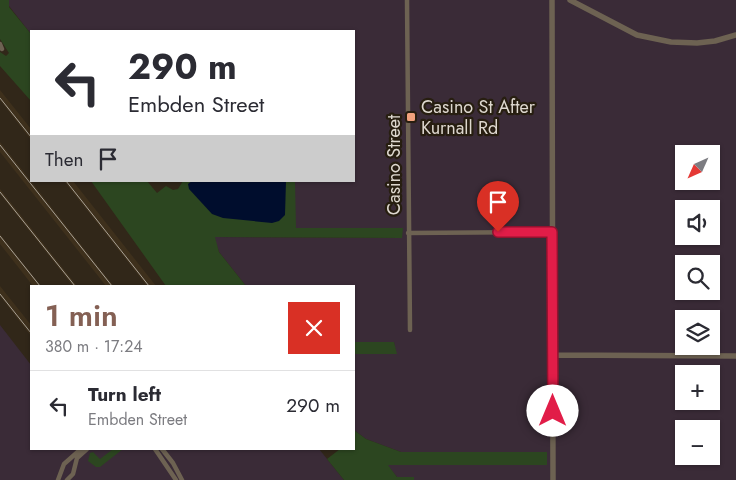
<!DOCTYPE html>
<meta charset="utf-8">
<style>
body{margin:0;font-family:Jost,sans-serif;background:#f2f2f3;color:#2b2b33;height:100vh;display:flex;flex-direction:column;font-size:19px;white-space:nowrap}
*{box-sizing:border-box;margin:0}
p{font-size:16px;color:#7c7c81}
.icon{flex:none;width:28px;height:28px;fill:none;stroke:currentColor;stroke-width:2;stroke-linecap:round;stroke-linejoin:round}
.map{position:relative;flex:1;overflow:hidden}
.panel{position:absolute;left:30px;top:285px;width:325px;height:165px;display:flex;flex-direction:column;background:#fff;border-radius:0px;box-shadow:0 1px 4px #0004}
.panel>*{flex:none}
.guide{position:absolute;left:30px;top:30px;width:325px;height:152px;border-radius:0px;box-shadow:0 1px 4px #0004;background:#fff;color:#2b2b33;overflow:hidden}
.needle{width:32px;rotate:225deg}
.tools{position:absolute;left:675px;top:145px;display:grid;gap:10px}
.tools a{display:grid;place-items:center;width:45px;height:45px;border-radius:0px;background:#fff;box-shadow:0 1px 4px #0004;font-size:25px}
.pin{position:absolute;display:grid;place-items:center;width:42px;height:42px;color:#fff;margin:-51px -21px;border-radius:50% 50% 50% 0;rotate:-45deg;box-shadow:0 0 5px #0007}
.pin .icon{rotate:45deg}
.me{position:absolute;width:55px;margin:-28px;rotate:0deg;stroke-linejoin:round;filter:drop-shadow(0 0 4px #0008)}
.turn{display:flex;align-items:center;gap:18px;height:105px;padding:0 15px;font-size:22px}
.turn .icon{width:65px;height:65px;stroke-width:2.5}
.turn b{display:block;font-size:35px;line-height:42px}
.then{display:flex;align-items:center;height:48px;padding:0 15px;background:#0003;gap:10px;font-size:19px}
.round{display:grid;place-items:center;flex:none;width:52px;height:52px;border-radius:0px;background:#f2f2f3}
.overview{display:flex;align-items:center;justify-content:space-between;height:85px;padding:0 15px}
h1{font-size:30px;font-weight:600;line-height:38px;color:#846054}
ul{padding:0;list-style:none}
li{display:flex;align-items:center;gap:15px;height:70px;padding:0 15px;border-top:1px solid #e1e1e2}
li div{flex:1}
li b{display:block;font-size:19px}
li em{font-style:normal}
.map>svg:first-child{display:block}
</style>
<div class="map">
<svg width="736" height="480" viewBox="0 0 736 480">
<rect width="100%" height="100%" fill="#312719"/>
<path fill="#3e301c" d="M0,90L31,129V140L0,100Z
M0,142L112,284L114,286H106L0,152Z
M64,181H73L156,286H147Z
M0,189L77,286H73L0,194Z
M0,234L41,286H33L0,244Z
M0,286L31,325V336L0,296Z"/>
<path fill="#3a2b37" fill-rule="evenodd" d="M9,0H736V480H414V477H397L387,465H547V453L401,452L366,439L354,430V354H396L394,342H354V286H246L219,252L214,237L402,238V228H295V181H354V31H31V34L9,6ZM684,154H711V181H684ZM684,209H711V236H684ZM684,264H711V291H684ZM684,319H711V346H684ZM684,374H711V401H684ZM684,429H711V456H684Z
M0,325L31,365V449H319L344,480H0Z"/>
<path fill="#2c4620" d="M0,0H9V7L31,34V101L0,66V52L6,56L9,53L0,39Z
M91,181H147L157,193L166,186L173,190L178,189L183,181H295L296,228H403L402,238L215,237L219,252L246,286H166Z
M354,342H394L397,354H354Z
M354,430L366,439L401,452H547V465H388L397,477H414V480H344L327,459L340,449H354Z
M113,449H123L100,467H96L88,461L90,453L93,452L100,459Z"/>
<path fill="#000d2d" d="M192,181H286L285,215L279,221L272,223L223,218L212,214L189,189L188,184Z"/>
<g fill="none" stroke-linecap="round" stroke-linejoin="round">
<path stroke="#6d6252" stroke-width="4.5" d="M407,0L410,330
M0,44L2,49
M408,233L552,232
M155,449L176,480
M162,449L173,463L182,480
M58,480L64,464L81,449
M67,480L73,474L77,458L87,449"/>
<path stroke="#6d6252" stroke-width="5.5" d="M552,0L553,480
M570,0L637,35L671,42L697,43L715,41L736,35
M553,355L736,356"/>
<path stroke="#a9a297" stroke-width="1" d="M0,98L31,137
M0,145L112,286
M66,181L149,286
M0,192L75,286
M0,236L40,286
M0,294L31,333"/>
</g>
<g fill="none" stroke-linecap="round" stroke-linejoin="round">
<g stroke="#92132f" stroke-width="12">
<path id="route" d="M498,232H552L553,411"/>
</g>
<use href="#route" stroke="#e11d48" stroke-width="9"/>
</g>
<rect fill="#f1a17d" stroke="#271e10" stroke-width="2" x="406" y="112" width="10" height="10" rx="2.5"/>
<g text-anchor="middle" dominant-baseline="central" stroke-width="4.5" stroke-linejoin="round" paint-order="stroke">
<g font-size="18" fill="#ded8cf" stroke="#271e10" text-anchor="start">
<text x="421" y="107">Casino St After<tspan x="421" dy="21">Kurnall Rd</tspan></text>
</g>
<g font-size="18" fill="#ded8cf" stroke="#271e10">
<text transform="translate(394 165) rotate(-90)">Casino Street</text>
</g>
</g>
</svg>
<div class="tools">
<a><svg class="needle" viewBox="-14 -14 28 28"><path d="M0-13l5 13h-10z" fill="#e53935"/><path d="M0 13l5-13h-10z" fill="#7c7c81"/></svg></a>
<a><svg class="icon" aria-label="sound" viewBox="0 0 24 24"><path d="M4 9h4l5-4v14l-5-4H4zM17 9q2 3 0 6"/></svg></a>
<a><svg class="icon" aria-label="search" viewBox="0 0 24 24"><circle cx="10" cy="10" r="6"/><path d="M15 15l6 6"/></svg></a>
<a><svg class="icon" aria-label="layers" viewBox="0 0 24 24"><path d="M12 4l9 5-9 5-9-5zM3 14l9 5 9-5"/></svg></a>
<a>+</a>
<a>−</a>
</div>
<div class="pin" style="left:498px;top:232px;background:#d93025"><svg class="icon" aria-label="arrive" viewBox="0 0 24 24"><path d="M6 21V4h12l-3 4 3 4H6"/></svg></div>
<svg class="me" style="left:553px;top:411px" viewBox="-20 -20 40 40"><circle r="19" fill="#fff"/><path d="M0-13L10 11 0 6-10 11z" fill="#e11d48"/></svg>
<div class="guide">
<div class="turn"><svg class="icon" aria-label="left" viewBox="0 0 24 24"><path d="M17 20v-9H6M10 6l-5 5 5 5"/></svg><div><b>290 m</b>Embden Street</div></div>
<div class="then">Then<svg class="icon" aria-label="arrive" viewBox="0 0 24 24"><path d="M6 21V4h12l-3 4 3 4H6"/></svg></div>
</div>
<section class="panel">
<div class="overview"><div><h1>1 min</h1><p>380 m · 17:24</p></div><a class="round" style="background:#d93025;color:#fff"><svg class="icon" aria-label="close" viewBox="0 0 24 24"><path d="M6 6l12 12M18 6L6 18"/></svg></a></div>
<ul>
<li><svg class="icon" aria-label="left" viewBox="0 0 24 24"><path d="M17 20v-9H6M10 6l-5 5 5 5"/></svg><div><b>Turn left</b><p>Embden Street</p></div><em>290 m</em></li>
</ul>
</section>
</div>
